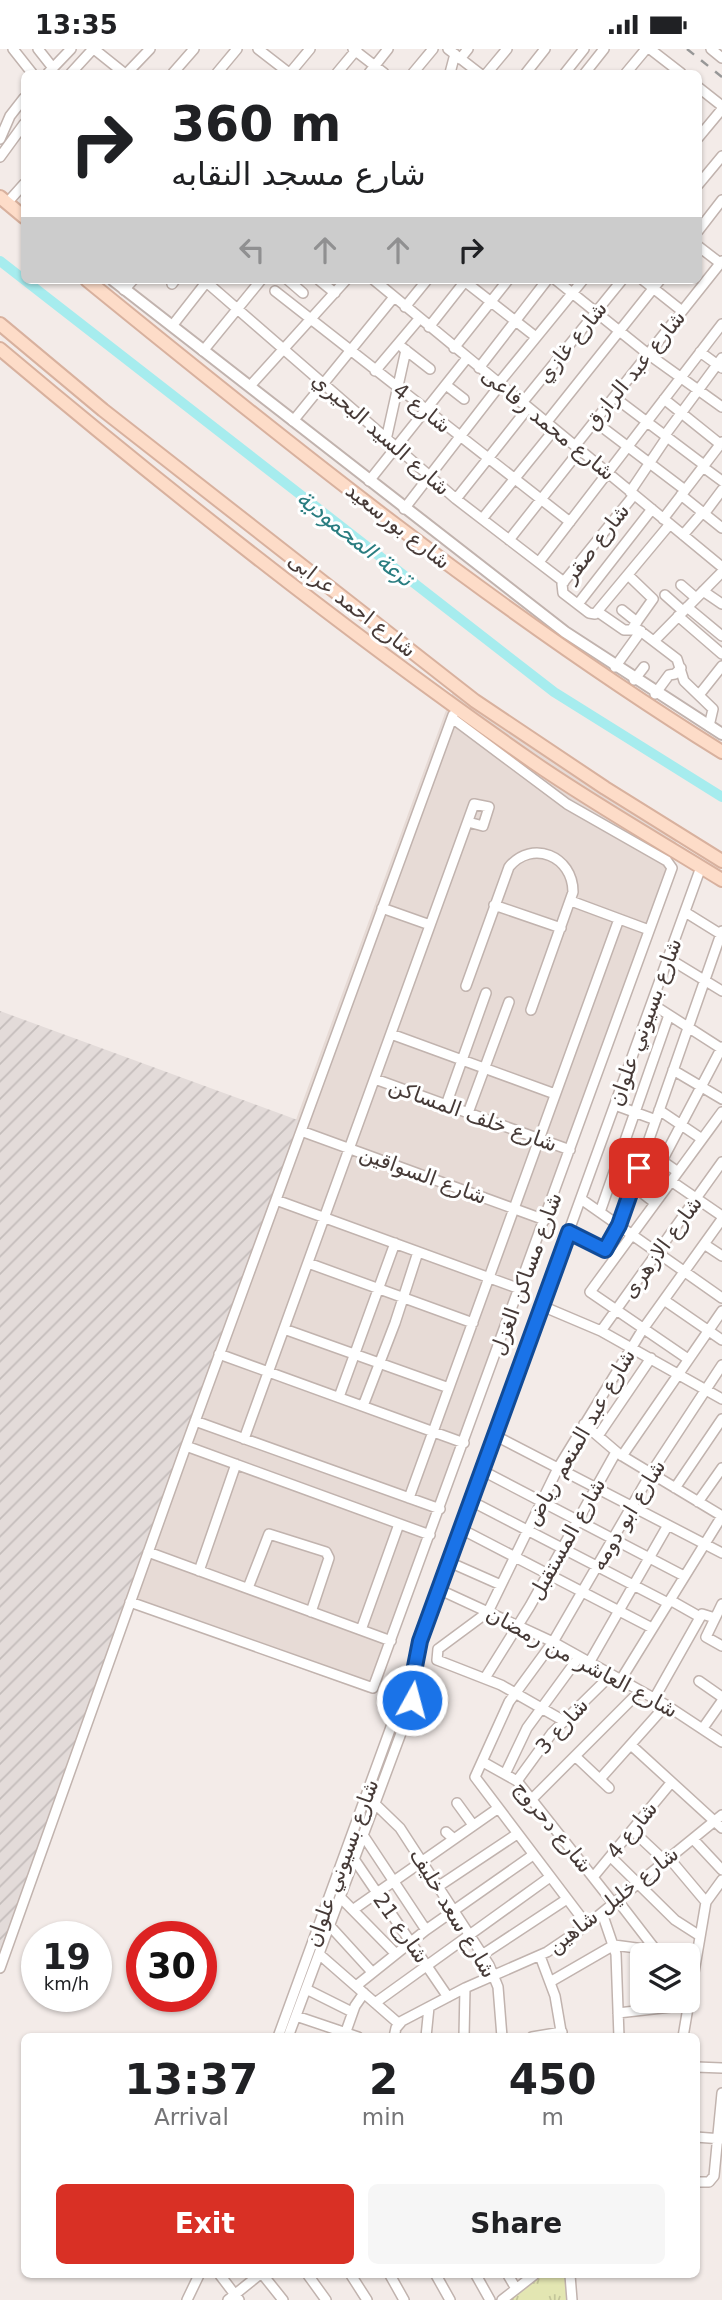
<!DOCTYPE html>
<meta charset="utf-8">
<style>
body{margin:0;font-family:"DejaVu Sans",Vazirmatn,sans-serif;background:#f6f6f6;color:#202124;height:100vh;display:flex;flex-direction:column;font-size:26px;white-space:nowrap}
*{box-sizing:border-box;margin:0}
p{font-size:23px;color:#757577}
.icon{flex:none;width:38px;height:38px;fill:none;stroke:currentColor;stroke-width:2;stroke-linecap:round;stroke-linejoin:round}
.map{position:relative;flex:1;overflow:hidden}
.drawer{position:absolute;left:21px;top:1984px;width:679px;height:245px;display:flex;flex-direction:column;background:#fff;border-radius:10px;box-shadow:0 2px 5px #0004}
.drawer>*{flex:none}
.banner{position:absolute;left:21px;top:21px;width:681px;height:214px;border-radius:10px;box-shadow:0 2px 5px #0004;background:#fff;color:#202124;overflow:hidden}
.fabs{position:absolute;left:630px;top:1894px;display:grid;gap:14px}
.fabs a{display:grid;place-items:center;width:70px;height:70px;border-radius:10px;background:#fff;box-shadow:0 2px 5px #0004;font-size:35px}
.speed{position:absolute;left:21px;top:1872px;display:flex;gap:14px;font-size:35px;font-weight:700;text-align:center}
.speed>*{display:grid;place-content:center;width:91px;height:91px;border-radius:50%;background:#fff;box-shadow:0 2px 5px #0004;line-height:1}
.speed small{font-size:18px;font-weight:400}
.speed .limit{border:10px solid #d22;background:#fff;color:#111}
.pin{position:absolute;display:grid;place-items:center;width:60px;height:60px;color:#fff;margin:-30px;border-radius:14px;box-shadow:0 4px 10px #0006}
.me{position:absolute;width:77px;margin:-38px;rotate:7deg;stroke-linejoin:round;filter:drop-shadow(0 0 5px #0008)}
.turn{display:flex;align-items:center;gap:24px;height:147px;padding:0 35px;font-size:32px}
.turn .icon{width:91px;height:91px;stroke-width:2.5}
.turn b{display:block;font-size:49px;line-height:60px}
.lanes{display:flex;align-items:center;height:66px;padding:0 35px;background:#0003;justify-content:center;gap:35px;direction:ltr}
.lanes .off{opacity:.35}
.eta{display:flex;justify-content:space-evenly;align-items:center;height:119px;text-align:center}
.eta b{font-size:42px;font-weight:800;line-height:49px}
.button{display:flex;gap:14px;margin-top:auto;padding:14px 35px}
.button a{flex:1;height:80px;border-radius:10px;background:#d93025;color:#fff;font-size:28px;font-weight:800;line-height:80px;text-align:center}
.button a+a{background:#f6f6f6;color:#202124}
.status{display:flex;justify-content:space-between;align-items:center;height:49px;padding:0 35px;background:#fff;direction:ltr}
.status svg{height:19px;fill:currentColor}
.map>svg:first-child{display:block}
</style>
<div class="status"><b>13:35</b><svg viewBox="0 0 49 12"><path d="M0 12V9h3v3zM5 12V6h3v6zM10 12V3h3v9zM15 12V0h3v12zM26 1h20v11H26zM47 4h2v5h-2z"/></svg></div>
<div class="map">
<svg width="722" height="2251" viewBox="0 0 722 2251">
<defs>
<pattern id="industrial-furrows" width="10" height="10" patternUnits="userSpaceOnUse" patternTransform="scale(1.75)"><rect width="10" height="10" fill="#e3dbd9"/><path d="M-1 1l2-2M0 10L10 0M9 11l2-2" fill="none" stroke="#c4bdbb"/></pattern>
<pattern id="grass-tufts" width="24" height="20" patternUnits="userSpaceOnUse" patternTransform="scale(1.75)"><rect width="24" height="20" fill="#e3e6b2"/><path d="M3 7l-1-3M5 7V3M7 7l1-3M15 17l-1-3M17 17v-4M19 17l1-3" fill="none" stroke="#c4c69a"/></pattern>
</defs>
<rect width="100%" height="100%" fill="#f3ebe8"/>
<path fill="#e7dbd6" d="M456,634L679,786L368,1644L119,1554Z"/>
<path fill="url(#industrial-furrows)" d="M0,962L303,1073L0,1908Z"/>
<path fill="url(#grass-tufts)" d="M541,2226H566L569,2251H509L519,2240Z"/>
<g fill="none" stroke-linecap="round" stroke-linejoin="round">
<path stroke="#a6ecee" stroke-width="10" d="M0,212L554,643L722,748"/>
<g stroke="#c1b3ae" stroke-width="12">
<path id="minor" d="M13,0L32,24
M38,0L53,19
M94,0L124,24
M258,0L289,24
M353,0L384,24
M448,0L479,24
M650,0L681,24
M711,0L722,9
M460,10L468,0
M48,24L71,0
M71,24L93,0
M127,24L150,0
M173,24L194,0
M217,24L237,0
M290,24L310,0
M337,24L357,0
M369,24L388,0
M413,24L433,0
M450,24L455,5
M487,24L507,0
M526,24L545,0
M565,24L584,0
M585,24L604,0
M626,24L646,0
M698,38L722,57
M698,89L722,60
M0,90L10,67L24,49
M0,108L24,75
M698,136L722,107
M7,154L24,135
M698,182L722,151
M698,197L720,214
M204,231L456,450L564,533
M288,231L303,244
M319,231L335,244
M374,231L722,518
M463,231L536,288
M556,231L648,305L722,358
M643,231L682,262
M172,235L175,231
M124,241L133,231
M275,242L570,473
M405,258L427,231
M172,277L208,231
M429,278L466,231
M403,299L430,320
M454,299L508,231
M203,302L261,231
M700,303L722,319
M479,319L547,231
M375,322L419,270
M498,335L583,231
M446,336L464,350
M250,337L346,231
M614,348L704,416
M664,350L720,395
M522,354L622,231
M293,372L394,248
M594,372L685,441
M546,374L660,231
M665,386L722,309
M386,391L406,301
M575,397L722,212
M703,418L722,432
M369,432L467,309
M630,443L667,388
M634,446L562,535L563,544L589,564L595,565L670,475
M681,446L722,479
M456,450L528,359
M404,460L500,336
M704,465L722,441
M482,470L554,381
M663,470L722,393
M683,486L702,464
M509,491L580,401
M539,513L722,275
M628,526L653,550L631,581
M681,536L696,549
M703,542L722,555
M665,546L683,562
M578,555L652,460
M687,558L722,587
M622,561L637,573
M598,563L624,581H639L677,610L684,632L713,660L709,677
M678,567L722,605
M654,592L722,523
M615,618L641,582
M634,631L644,618
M655,645L669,626L675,625L681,619
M699,646L722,617
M571,852L649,881
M494,856L561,879
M382,859L430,876
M685,863L722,886
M668,909L722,942
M466,937L509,818C532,790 573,807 573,843L531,961
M652,955L722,1000
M391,985L555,1045
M673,1021L722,1050
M375,1030L570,1101
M446,1056L486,944
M615,1056L656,1071
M659,1061L702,1090
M468,1064L509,953
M301,1082L545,1171
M645,1100L678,1123
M662,1112L722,998
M671,1132L722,1167
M633,1137L655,1154
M581,1150L722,1249
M276,1151L520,1240
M600,1163L669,966
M569,1183L608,1203
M704,1195L722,1207
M605,1201L619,1176L722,882
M308,1214L473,1274
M664,1251L722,1291
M542,1257L601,1282L722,1350
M284,1280L449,1339
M601,1282L722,1113
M219,1305L464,1394
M688,1310L590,1243L722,1063
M339,1348L395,1194
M363,1357L395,1274L418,1203
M195,1372L440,1460
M584,1375L619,1405L722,1467
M496,1387L722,1504
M598,1387L651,1309
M244,1390L474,755L489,758L483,777L468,773
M186,1397L430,1486
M622,1407L722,1262
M483,1422L684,1527
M675,1439L722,1370
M409,1449L619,870
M471,1452L668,1554
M698,1453L722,1419
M461,1480L652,1579
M148,1503L391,1592
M449,1513L501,1536
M199,1522L236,1415
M248,1539L269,1485L326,1503L329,1509L311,1563
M438,1540L553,1593L666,1656L722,1693
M670,1551L700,1568
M130,1553L373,1639L672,819L667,812L567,755L452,669
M722,1555L706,1588L722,1597
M361,1581L399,1475
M438,1600L488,1563L558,1419L643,1280L722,1170
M438,1600L437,1611L501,1636L564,1672
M589,1614L668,1476
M485,1629L530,1557L616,1403
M620,1632L722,1467
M699,1632L722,1648
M654,1650L702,1565L715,1569
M703,1679L722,1652
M631,1696L722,1779
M575,1707L609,1739
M483,1713L517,1732L614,1855
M506,1723L527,1679L579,1608
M600,1730L666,1656
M517,1732L552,1684L611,1626
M371,1751L400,1779L489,1916L498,1938L502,1988
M531,1751L639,1643
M457,1754L473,1776
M632,1781L665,1812
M446,1783L454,1790
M363,1786L426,1881
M693,1790L722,1821
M611,1808L675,1871L700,1887
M669,1809L706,1853
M354,1810L448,1948
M594,1827L670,1735
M439,1837L517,1785
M340,1848L395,1904
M618,1852L655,1900
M354,1860L497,1760
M602,1864L616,1905L619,1988
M587,1876L475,1728L509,1653L553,1593L651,1424L722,1316
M330,1877L372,1923
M319,1905L398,1974
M482,1906L567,1850
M540,1907L555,1947L562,1988
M0,1919L186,1397L453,666
M550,1933L614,1896L696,1907
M356,1937L426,1881L533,1806
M306,1940L352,1963
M375,1954L550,1828
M618,1964L688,1956
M296,1967L358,1988
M278,1988L399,1656L410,1643
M288,1988L410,1660V1643L420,1592L701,818
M344,1988L355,1957L364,1944
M394,1988L396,1979L402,1972L465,1939L547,1903L587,1876L722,1766
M426,1988L429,1958
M464,1988L465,1939
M532,1988L562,1983
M683,1988L706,1853L722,1831
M696,2018L722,2019
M696,2088L722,2090
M696,2133H709L714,2127L722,2044
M220,2226L239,2251
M263,2226L283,2251
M308,2226L326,2251
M351,2226L367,2251
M390,2226L404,2251
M436,2226L450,2251
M476,2226L490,2251
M508,2226L515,2238
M570,2226L572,2251
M187,2251L199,2226
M228,2251L259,2226
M502,2251L534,2226"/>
</g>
<g stroke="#c1b3ae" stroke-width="14">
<path id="tertiary" d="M113,231L565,583L722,685"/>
</g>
<g stroke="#d8b19e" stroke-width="16">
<path id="secondary" d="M0,148L24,168
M87,231C292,398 498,563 722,703
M0,275L103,361L475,652L605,739L722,812
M0,300C171,444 349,585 533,713C594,755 659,792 722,831"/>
</g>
<use href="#minor" stroke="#fff" stroke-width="9"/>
<use href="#tertiary" stroke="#fff" stroke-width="10"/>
<use href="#secondary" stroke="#fddcc8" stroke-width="12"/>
<path stroke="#979797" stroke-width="2.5" stroke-dasharray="9 9" stroke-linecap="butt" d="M687,0L722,28"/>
</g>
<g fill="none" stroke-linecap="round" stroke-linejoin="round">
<g stroke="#114b97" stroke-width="18">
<path id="route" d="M412,1651L410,1643L420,1592L569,1183L605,1201L619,1176L639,1119"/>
</g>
<use href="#route" stroke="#1a73e8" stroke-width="12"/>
</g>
<g text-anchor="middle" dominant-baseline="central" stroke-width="6" stroke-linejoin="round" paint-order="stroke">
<g font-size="21" fill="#463a37" stroke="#fff">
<text transform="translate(572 293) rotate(-51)">شارع غازي</text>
<text transform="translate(635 321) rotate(-51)">شارع عبد الرازق</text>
<text transform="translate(422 359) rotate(38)">شارع 4</text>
<text transform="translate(548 375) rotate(39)">شارع محمد رفاعى</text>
<text transform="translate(381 385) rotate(41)">شارع السيد البحيري</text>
<text transform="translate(398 477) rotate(38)">شارع بورسعيد</text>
<text transform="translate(596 494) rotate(-52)">شارع صقر</text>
<text transform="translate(352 556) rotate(38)">شارع احمد عرابى</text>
<text transform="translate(645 973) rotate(-70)">شارع بسيوني علوان</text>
<text transform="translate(473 1066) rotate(20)">شارع خلف المساكن</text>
<text transform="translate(423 1126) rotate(20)">شارع السواقين</text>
<text transform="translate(662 1198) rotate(-54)">شارع الازهرى</text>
<text transform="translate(526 1225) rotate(-70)">شارع مساكن الغزل</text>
<text transform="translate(580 1388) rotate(-60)">شارع عبد المنعم رياض</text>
<text transform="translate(628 1466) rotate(-59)">شارع ابو دومه</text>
<text transform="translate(567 1490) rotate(-61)">شارع المستقبل</text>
<text transform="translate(582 1613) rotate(28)">شارع العاشر من رمضان</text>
<text transform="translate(562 1677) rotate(-48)">شارع 3</text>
<text transform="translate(553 1778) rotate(51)">شارع دحروج</text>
<text transform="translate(632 1781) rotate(-51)">شارع 4</text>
<text transform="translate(342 1814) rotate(-70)">شارع بسيوني علوان</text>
<text transform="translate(613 1851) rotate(-38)">شارع خليل شاهين</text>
<text transform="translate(453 1864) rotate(59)">شارع سعد خليف</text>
<text transform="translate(401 1879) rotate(55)">شارع 21</text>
</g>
<g font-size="23" font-style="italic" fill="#297d80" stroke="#fff">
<text transform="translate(355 489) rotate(38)">ترعة المحمودية</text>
</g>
</g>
</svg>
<div class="fabs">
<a><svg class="icon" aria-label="layers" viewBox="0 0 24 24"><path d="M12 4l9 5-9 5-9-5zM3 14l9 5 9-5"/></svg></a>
</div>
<div class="speed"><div>19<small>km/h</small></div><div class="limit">30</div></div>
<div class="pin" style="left:639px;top:1119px;background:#d93025"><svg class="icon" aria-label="arrive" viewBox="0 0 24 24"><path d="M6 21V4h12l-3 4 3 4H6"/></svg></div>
<svg class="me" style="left:412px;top:1651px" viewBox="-20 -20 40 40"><circle r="17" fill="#1a73e8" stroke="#fff" stroke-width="3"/><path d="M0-11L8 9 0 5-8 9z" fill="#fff"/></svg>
<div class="banner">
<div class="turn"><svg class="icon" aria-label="right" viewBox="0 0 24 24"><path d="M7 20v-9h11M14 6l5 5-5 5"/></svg><div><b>360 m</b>شارع مسجد النقابه</div></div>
<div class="lanes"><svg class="icon off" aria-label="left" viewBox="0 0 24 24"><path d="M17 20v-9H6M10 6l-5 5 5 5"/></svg><svg class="icon off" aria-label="ahead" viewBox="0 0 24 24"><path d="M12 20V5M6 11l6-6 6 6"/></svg><svg class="icon off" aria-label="ahead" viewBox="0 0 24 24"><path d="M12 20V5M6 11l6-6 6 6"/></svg><svg class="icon" aria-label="right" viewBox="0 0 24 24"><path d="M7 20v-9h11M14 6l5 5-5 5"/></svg></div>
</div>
<section class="drawer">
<div class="eta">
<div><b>13:37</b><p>Arrival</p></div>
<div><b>2</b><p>min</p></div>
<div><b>450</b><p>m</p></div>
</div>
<div class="button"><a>Exit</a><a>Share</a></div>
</section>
</div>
